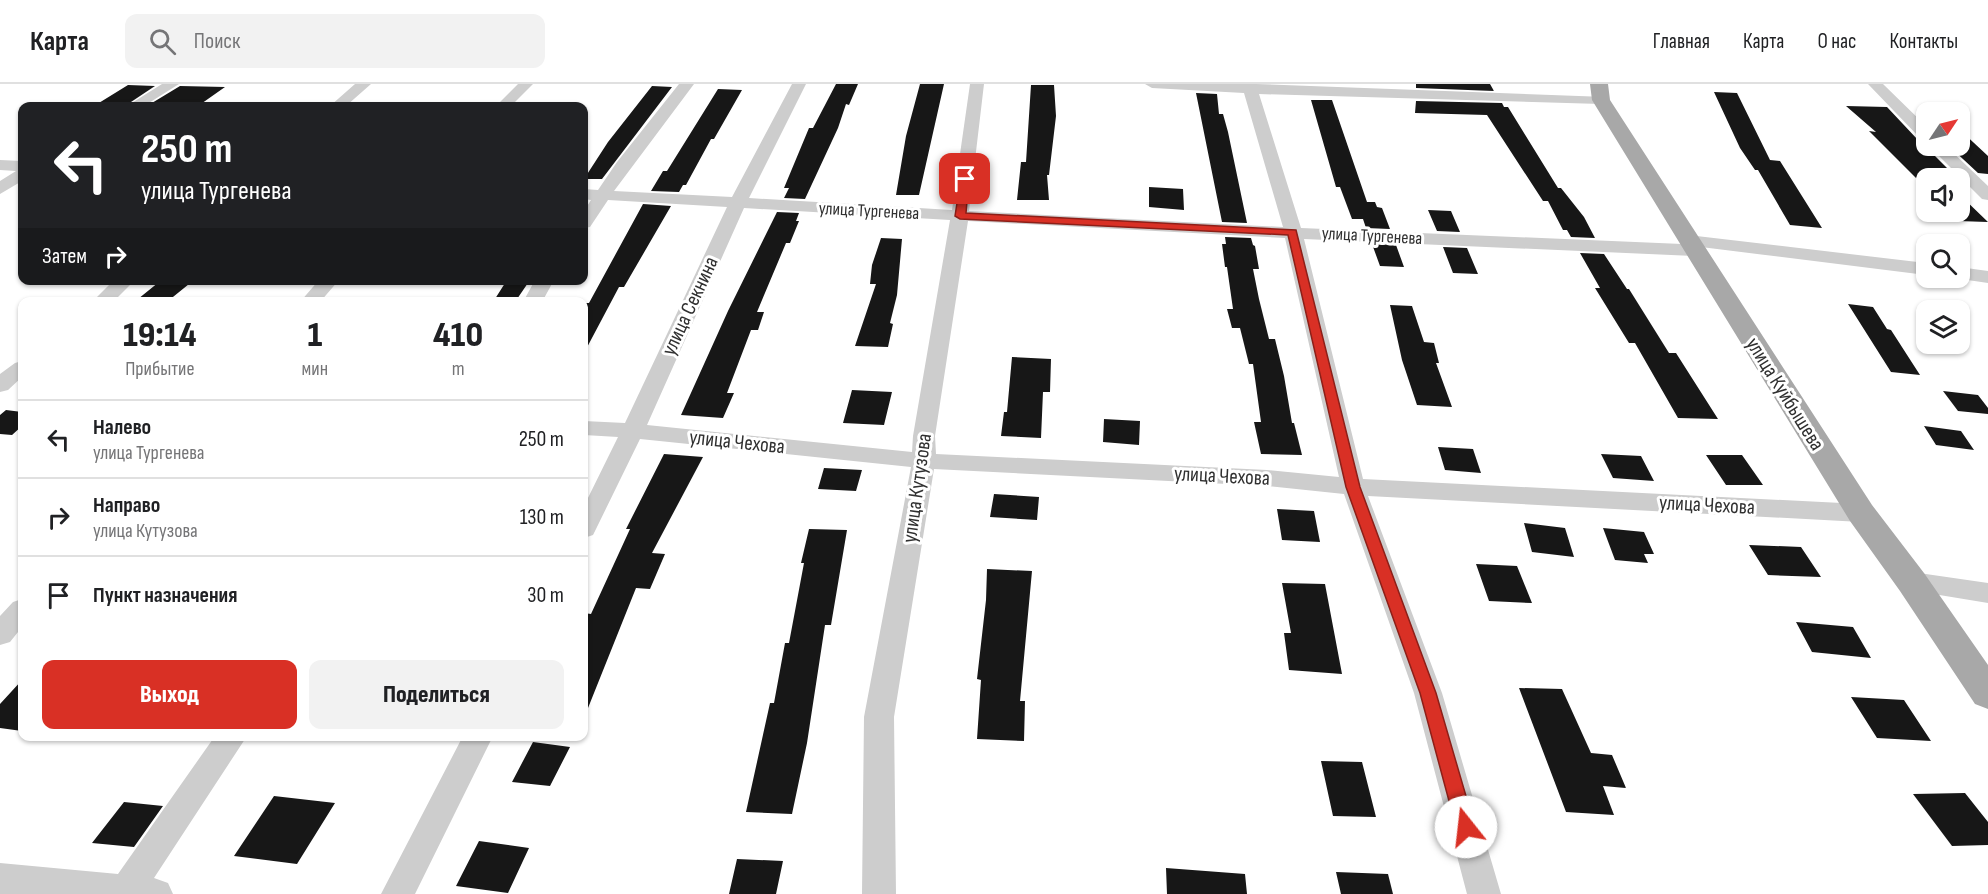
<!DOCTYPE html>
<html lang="ru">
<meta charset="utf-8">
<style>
body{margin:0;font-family:"Sofia Sans Condensed",sans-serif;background:#f2f2f2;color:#202124;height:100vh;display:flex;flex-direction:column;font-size:22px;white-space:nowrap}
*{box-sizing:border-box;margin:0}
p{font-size:20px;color:#757577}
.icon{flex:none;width:33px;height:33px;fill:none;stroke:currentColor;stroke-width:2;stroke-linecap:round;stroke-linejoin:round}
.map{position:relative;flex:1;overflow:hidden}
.drawer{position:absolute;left:18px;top:213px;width:570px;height:444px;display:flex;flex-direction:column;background:#fff;border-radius:12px;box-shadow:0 2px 4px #0004}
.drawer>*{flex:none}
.banner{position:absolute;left:18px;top:18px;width:570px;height:183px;border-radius:12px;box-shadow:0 2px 4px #0004;background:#202124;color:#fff;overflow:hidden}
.needle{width:39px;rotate:55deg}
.fabs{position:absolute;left:1916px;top:18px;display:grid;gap:12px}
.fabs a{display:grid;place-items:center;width:54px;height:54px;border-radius:12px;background:#fff;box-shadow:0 2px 4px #0004;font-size:30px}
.pin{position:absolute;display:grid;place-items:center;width:51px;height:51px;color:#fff;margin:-26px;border-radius:12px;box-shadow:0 3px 9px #0006}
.me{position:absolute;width:66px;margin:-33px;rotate:344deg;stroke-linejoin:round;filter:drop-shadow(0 0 4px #0008)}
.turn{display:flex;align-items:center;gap:21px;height:126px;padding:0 24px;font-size:27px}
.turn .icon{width:78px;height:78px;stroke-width:2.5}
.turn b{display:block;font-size:42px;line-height:51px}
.then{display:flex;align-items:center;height:57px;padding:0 24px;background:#0003;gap:12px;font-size:22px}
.eta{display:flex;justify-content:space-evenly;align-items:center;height:102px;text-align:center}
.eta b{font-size:36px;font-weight:800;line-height:42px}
.cta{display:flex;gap:12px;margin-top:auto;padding:12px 24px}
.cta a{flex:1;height:69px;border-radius:12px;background:#d93025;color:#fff;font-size:24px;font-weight:800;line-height:69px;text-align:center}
.cta a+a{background:#f2f2f2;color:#202124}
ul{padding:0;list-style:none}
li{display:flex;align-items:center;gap:18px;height:78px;padding:0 24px;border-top:2px solid #e0e0e0}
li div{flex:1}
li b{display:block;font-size:22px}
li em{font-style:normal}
header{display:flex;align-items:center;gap:36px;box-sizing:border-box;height:84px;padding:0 30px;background:#fff;border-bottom:2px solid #e0e0e0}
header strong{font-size:28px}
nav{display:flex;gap:33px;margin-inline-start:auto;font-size:21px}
.search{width:420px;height:54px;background:#f2f2f2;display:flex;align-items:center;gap:15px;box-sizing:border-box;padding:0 21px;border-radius:12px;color:#757577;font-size:22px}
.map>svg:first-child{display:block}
</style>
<header>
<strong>Карта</strong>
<div class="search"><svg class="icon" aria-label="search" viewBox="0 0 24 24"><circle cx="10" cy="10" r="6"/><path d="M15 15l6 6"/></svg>Поиск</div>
<nav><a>Главная</a><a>Карта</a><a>О нас</a><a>Контакты</a></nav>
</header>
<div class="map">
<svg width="1988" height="810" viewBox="0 0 1988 810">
<rect width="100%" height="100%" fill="#fff"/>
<path fill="#171717" d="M836,0H858L849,21L846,20L838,44L805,115L784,114L789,104H784L809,44H813Z
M920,0H944L919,111H896L906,52Z
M1416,0H1490L1494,7L1416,4Z
M128,1L155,2L125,22H94Z
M1031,1H1054L1056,32L1049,91H1047L1049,116H1017L1021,78H1026Z
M180,2L225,3L198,22H147Z
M652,2L672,3L602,95H584L608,58Z
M718,5L742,6L714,55H711L686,101H683L679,108L651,107L663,87H667Z
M1714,8L1737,9L1770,76L1780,77L1822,144L1790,141L1758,86H1755L1740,64Z
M1196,9L1217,10L1219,30H1223L1228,48L1247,139L1222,138Z
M1311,16H1332L1367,118H1375L1377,123L1382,124L1390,145L1366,144L1363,135H1352L1340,103H1336Z
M1416,17L1502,19L1504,23H1508L1558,104H1561L1584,133L1595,154L1571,153L1567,146H1563L1548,117H1543L1487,31L1415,29Z
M1846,22L1887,23L1918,56L1926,58L1927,64L1951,88L1935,86L1944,94H1926V104L1869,47L1876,48Z
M1959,45L1988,72V90L1978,89L1949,62H1959Z
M1149,103L1183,105L1184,126L1149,123Z
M1959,110L1988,138L1958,137L1949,128H1959Z
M643,120L671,122L624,203H619L584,269V219H589Z
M1428,126L1451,127L1460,148L1437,147Z
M777,128L799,129L796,137H799L790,159H786L757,228H764L758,246H751L727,309H734L723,334L681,331L728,227Z
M1225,153L1251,154L1253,161L1255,162L1259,185H1253L1259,215L1269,255H1275L1284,292L1292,339H1294L1302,371L1261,370L1254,338H1261L1253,280H1249L1240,244H1232L1227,225H1233L1227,183H1225L1222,160H1226Z
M881,154L902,155L897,211L890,239L893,240L888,263L855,262L876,200H870L872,181Z
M1372,160L1396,161L1404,183L1380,182Z
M1443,163L1467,164L1478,190L1453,189Z
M1580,169L1604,170L1627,205H1629L1669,269H1676L1718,335L1678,334L1635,259H1629L1595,204H1600Z
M507,196H530L515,218H493Z
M159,198L189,200L168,217L138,215Z
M1848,220L1873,223L1887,245L1891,246L1920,291L1891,288Z
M1390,221L1412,222L1424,258L1434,259L1439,279H1436L1452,323L1417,321L1402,276Z
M1012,273L1051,275L1050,308H1043L1041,354L1001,352L1004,328H1007Z
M852,306L892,308L884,341L843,339Z
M1943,307L1978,311L1988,324V330L1958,327Z
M6,326L22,328V342L12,351L0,350V331Z
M1104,335L1140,337L1139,361L1103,358Z
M1924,342L1961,347L1974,366L1936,361Z
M1438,363L1473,365L1481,389L1445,386Z
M664,370L703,373L652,469L665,470L650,505L636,504L584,634V529L591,530L630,445H626Z
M1601,370L1641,372L1654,397L1613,394Z
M1706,371H1742L1763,401H1726Z
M824,384L862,386L856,407L818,405Z
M994,410L1039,413L1037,436L990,433Z
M1277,425L1314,427L1320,458L1282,456Z
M1524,439L1565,444L1574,473L1532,468Z
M1603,444L1644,448L1654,470H1644L1648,479L1615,476Z
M809,445L847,446L831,541H825L807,659L792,730L746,728L770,619H774L785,559H789L804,479H801Z
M1749,461L1801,463L1821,493L1768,491Z
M1476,480L1517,482L1532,519L1489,517Z
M987,485L1032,487L1020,617H1025L1024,657L977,655L981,596L977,595L986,516Z
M1282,499L1325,500L1342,590L1289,586L1284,549H1291Z
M1796,538L1853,543L1871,574L1812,568Z
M22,596V647L0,644V620Z
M1519,604L1562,605L1591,669L1612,671L1626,704L1603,702L1614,731L1566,728Z
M1851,613L1904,616L1931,657L1877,654Z
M533,658L570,663L550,702L512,698Z
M1321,677L1362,678L1376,733L1333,732Z
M1965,709L1988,738V761L1952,762L1913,710Z
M274,712L335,719L297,780L234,772Z
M124,718L163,722L134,763L92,759Z
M479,757L529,764L508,809L456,802Z
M737,775L783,777L776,810H729Z
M1166,784L1245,790L1247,810H1167Z
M1336,788L1388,790L1393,810H1341Z"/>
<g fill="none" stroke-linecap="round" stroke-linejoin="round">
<path fill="#cdcdcd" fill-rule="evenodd" d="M162,0H179L144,22H127Z
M355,0H371L346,22H330Z
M518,0H533L511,22H496Z
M679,0H694L614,107L732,113L792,0H806L749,114L952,126L970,0H984L969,127L1283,143L1244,9L1152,4L1145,0H1256L1606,13L1608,16L1601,20L1259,10L1301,144L1682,160L1679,156L1682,152L1688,151L1926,179V191L1701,163L1703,166L1700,170L1694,172L1304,155L1363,395L1861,420L1870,423L1873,429L1870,435L1861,438L1368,412L1442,609L1501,810H1467L1414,609L1344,410L1267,402L934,385L894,633L896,810H862L864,633L911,383L640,355L596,445L593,451L584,454V422L618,353L584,351V337L625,339L727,123L608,116L590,143L584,144V127L591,116L584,115V105L598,106L617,78ZM744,124L950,136L913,352L912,368L647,341ZM968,137L1285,154L1339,393L1267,386L936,370L935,352Z
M1868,0H1883L1926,42V56L1920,54Z
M1929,62H1946L1988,102V116L1982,115Z
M0,76L22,77V97L0,110V97L16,87L0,86Z
M1959,183L1988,187V199L1954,194H1959Z
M114,196H135L113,218H92Z
M319,196H339L320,218H300Z
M535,196H554L542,218H523Z
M22,277V293L8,306L0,308V290L15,279Z
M1912,488L1988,499V519L1903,505L1899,498L1903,491Z
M22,515V543L10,558L0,561V532L13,518Z
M215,652H247L154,794L168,799L173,810H0V779L118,790Z
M463,652H493L415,810H381Z"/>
<path fill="#a8a8a8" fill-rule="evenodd" d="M1590,0H1608L1610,16L1872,421L1924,489L1988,581V625L1975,620L1900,507L1850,437L1592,16Z"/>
</g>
<path fill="#d93025" stroke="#8d1f18" stroke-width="1.5" d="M961,93L969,95L966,129L1296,146L1360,403L1436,609L1475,743L1472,749L1466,751L1459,749L1456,743L1420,609L1346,403L1288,151L960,135L955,132Z"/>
<g text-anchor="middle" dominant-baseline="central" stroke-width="6" stroke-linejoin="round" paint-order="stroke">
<g font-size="18" fill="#303030" stroke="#fff">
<text transform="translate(869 127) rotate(3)">улица Тургенева</text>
<text transform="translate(1372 152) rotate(3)">улица Тургенева</text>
</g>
<g font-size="21" fill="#303030" stroke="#fff">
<text transform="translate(690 222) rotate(-65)">улица Секнина</text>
<text transform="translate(1785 310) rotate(58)">улица Куйбышева</text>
<text transform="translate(737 358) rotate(6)">улица Чехова</text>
<text transform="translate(1222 392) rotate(3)">улица Чехова</text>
<text transform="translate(917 404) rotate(-82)">улица Кутузова</text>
<text transform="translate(1707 421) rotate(3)">улица Чехова</text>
</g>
</g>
</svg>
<div class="fabs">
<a><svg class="needle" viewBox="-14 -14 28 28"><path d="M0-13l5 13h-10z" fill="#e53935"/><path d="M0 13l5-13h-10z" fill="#757577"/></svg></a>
<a><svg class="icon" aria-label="sound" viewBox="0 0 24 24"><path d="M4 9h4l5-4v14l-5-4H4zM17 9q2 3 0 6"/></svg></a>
<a><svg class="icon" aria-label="search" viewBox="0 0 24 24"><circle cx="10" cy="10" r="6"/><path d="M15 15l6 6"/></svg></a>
<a><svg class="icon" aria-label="layers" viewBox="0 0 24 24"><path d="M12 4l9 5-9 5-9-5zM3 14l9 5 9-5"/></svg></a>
</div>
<div class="pin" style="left:965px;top:95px;background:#d93025"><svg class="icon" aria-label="arrive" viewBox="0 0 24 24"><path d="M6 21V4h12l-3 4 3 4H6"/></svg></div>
<svg class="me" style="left:1466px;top:743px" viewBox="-20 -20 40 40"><circle r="19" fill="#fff"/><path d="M0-13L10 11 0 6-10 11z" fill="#d93025"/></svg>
<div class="banner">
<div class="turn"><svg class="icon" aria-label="left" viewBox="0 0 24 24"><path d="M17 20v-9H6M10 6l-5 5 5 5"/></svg><div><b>250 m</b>улица Тургенева</div></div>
<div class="then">Затем<svg class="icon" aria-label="right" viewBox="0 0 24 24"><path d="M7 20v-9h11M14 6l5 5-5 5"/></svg></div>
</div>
<section class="drawer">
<div class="eta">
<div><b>19:14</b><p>Прибытие</p></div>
<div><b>1</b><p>мин</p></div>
<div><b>410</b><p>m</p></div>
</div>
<ul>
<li><svg class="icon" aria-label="left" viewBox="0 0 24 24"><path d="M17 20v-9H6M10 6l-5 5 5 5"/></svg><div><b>Налево</b><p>улица Тургенева</p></div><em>250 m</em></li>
<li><svg class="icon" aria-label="right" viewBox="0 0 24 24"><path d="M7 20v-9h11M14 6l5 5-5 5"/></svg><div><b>Направо</b><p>улица Кутузова</p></div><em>130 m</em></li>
<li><svg class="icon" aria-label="arrive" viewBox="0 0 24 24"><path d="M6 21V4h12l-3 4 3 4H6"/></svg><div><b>Пункт назначения</b></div><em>30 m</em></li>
</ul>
<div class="cta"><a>Выход</a><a>Поделиться</a></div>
</section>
</div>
